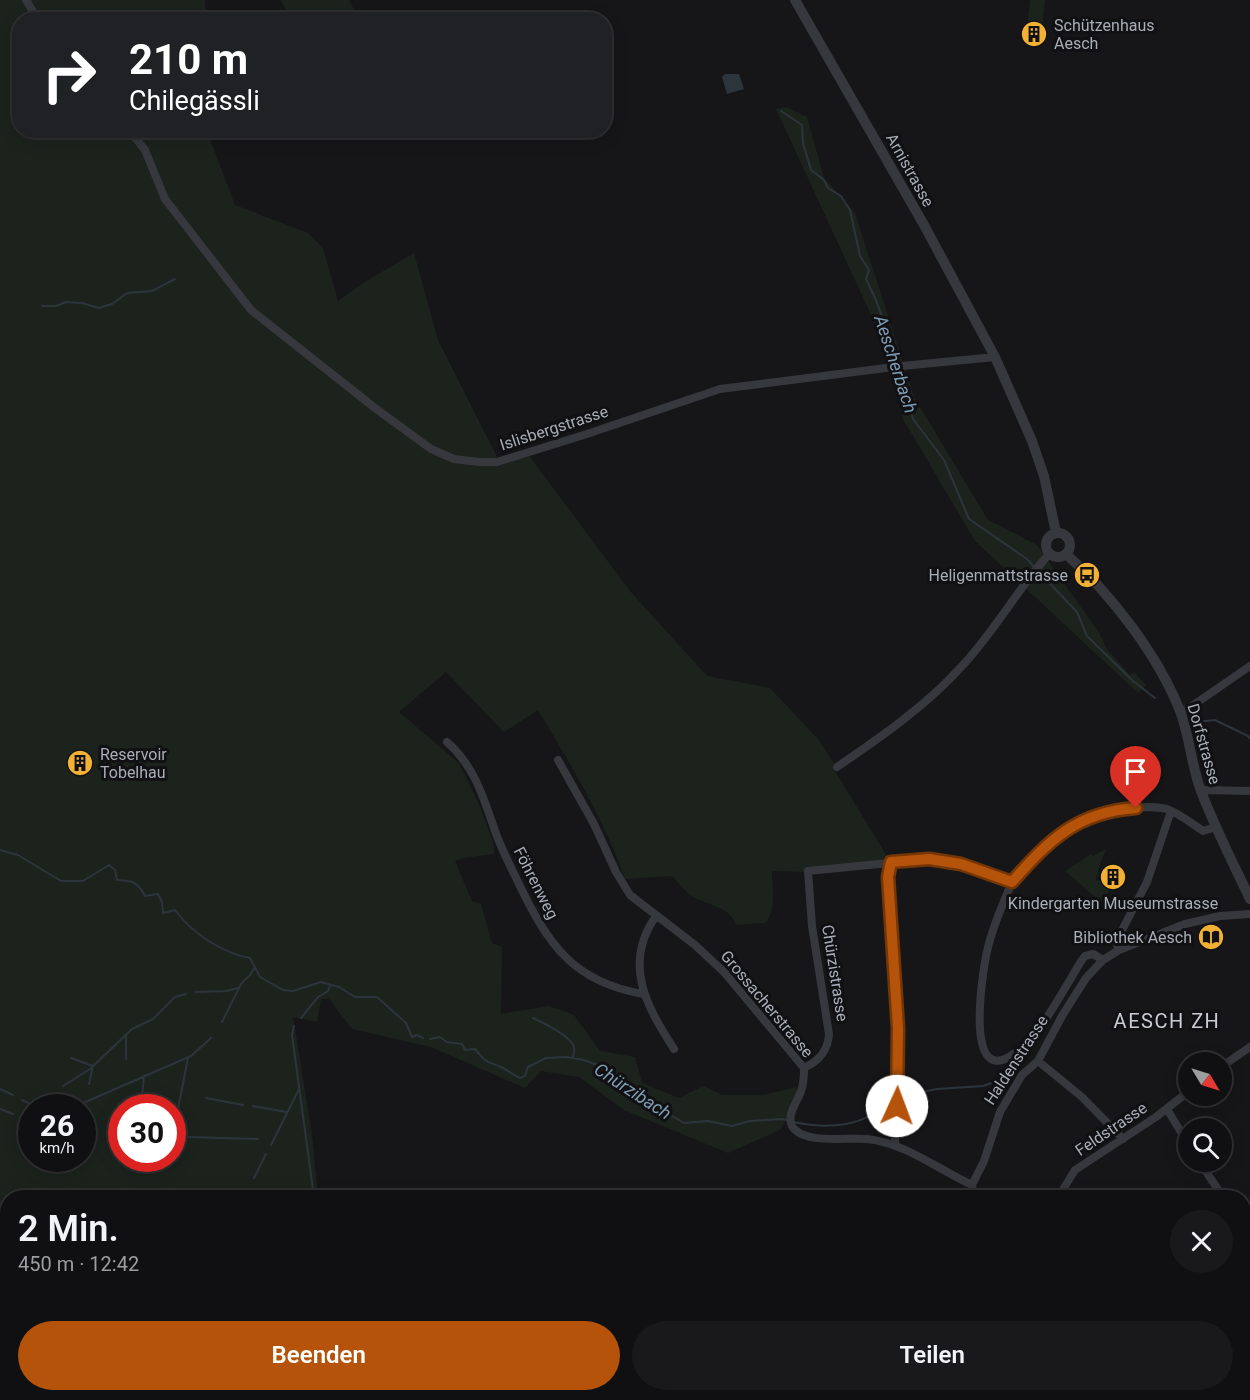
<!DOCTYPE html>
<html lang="de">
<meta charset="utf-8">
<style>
body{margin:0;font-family:Roboto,sans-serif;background:#19191b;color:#f1f3f6;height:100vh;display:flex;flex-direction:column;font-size:22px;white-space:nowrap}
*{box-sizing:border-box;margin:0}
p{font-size:20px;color:#9c9d9f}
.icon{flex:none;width:33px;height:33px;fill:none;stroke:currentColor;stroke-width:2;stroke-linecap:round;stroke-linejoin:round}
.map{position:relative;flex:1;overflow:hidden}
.panel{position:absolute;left:0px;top:1190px;width:1251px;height:212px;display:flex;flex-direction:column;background:#101012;border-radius:24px 24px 0 0;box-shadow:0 3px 15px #0003,0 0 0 2px #303032}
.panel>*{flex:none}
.banner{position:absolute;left:12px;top:12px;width:600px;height:126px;border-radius:24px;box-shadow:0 3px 15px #0003,0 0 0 2px #303032;background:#202124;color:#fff;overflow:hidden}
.needle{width:39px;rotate:128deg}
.tools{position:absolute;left:1178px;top:1052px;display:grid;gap:12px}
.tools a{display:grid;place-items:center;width:54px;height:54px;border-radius:50%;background:#101012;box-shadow:0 3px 15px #0003,0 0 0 2px #303032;font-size:30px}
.speed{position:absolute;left:18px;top:1094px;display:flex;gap:12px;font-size:30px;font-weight:700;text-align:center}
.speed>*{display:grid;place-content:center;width:78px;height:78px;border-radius:50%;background:#101012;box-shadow:0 3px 15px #0003,0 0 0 2px #303032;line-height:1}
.speed small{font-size:15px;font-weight:400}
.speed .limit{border:9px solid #d22;background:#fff;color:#111}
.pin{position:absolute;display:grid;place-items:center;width:51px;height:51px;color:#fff;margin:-62px -26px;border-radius:50% 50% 50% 0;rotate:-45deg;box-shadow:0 0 6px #0007}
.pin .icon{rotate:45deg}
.me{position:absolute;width:66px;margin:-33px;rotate:2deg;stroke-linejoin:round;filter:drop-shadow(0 0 4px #0008)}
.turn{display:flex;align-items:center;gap:21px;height:126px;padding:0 18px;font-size:27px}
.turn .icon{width:78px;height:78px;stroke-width:2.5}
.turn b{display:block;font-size:42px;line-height:51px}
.round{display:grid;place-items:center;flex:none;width:63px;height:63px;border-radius:32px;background:#19191b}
.summary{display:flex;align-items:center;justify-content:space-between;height:102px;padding:0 18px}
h1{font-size:36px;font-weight:600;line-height:45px}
.primary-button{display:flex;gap:12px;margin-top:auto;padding:12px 18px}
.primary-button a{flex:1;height:69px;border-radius:36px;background:#b45309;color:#fff;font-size:24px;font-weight:600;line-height:69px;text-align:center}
.primary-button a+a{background:#19191b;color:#f1f3f6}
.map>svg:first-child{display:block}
</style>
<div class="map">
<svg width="1250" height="1400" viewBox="0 0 1250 1400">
<rect width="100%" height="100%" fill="#161618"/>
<path fill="#1c231d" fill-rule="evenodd" d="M0,0H205L206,19L20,20V130L207,131L235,205L308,233L323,248L338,301L363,283L414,253L438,340L496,455L497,462L527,453L630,591L707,676L770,688L818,739L834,763L832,766L888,858L884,865L817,872L772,871C772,886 777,911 765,923L736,925C731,905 702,905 689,894C683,889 678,882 672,876L625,879C604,819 571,765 538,710L504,732L446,672L399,712L459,763L479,804L493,842L494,854L463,858L455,861L472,901L481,904L492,943L502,947L501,1014L549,1006L574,1015L600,1051L635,1057L642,1083L679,1098L703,1086L722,1095H763L797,1087L795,1104L780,1130L728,1153L624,1110L579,1077L541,1071L525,1088L431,1047L352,1029L329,999H321L317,1022L293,1017L312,1134L318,1197H8L7,1319L0,1306ZM32,1107H82V1158H32ZM122,1107H172V1158H122Z
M281,0H349L359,19H290Z
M1030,0H1045L1042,30L1027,29Z
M786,107L807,117L824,178L855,213L914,397L988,520L1037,545L1098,631L1107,649L1130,675L1134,672L1146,685L1138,693L975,541L903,419L890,356L776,109Z
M1106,849L1099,867L1096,880L1110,883L1107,900L1101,902L1065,871L1091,854L1093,856Z
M18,1394H678V1400H11Z"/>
<path fill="#2c353c" d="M725,74H739L744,89L727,94L722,77Z"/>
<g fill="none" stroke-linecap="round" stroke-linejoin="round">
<path stroke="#2c353c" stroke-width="2" d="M781,111L802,125L803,143L811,170L824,180L828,188L841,196L850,210L860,256L869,270L866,279L876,300L898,363
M42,306H56L66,302L82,303L99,308L112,304L127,293L152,291L175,279
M900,369L913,419L944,460L969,519L1027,559L1035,568
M1039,572L1077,612L1087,636L1133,681L1155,698
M1197,722L1215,720L1248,736L1250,739
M0,850L18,855L61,881H83L109,865L115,870L117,880C131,880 138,882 145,896L158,894L162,902L163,913L175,910C192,933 222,953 250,958L260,977L283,990L293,991L321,982L339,987L355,997H377L406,1023L412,1037L417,1035L423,1038
M196,992L226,991L238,988
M301,1018L318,997L328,991L330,986
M533,1018C542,1022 573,1037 574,1048C575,1051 573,1055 573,1058
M222,1022L241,984L250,975L255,967
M294,1026L292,1035L314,1197
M126,1035V1059
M430,1039L440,1037L447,1042L462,1044L465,1050L475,1049C488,1065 486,1060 503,1068C509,1071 513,1075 520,1078L525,1076L528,1067L546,1058L567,1057L584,1060L603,1067L631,1092L684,1123L708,1121L732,1126L750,1121L782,1119L788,1120
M71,1058L93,1066L89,1084
M63,1086L90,1069L132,1029L153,1019L175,997L186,994
M0,1089L13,1095
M917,1093L937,1089L983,1086L1011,1076
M142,1097L144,1076
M206,1098L243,1105
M22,1100L37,1107
M253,1106L287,1112
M74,1107L191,1056L211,1038
M0,1109L13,1114
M22,1118L32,1122
M794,1122C825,1129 866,1128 887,1101
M26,1128L32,1126
M174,1129L188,1058
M188,1137L258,1139
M271,1145L299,1089
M54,1159V1158
M254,1178L266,1154"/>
<path stroke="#37383d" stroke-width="8" d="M26,0L38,20
M129,130L145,150L165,199L251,310L375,408L431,449L454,459L479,462H497L587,434L720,389L902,366L995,357
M1180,712L1192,706L1250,666
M447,742C473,765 482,793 493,825C499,845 510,865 519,884C548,944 573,982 643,994
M558,760L594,824L616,872L630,895L695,945L724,972L804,1068C804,1076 804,1084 801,1091C798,1101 786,1115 792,1126C803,1145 848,1137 867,1139C906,1143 937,1169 972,1185
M837,767C881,737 926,706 962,666C995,631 1018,588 1050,553
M1201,790L1250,791
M891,862L888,877L898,1028L895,1145
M1012,882C1002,906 991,931 986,956C982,977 964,1091 1015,1053C1039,1036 1055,1004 1070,980C1075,972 1079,963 1085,956L1093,954L1103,960
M656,916C622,964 647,1007 674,1049
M1119,950L1117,945L1118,938L1147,882L1171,811
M1038,1061L1082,1097L1123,1139
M1221,1067L1250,1047
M804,1068C819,1061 828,1051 829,1034L812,926L808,871L929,859L961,864L1012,882C1045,843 1076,812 1130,808C1143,807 1155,806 1167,809C1180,814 1191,823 1203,831L1216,827
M1167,1109L1188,1144
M1199,1161L1223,1197
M974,1197L972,1185L984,1161L1000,1112L1022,1075L1038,1061L1062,1016L1086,978L1103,960L1119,950L1185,924L1220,916L1250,914
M1061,1197L1062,1191L1075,1170L1156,1117L1188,1092
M1244,1229L1250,1239
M1244,1301L1250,1298
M869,1394L873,1400
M1009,1394L1010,1400
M1096,1400L1100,1394"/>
<path stroke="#37383d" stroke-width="10" d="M795,0L924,225L995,357L1032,441L1044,476L1056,533
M1046 545a12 12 0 1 1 24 0a12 12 0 1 1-24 0Z
M1066,554C1111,594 1158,655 1180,711C1190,737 1191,765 1201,791C1215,828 1233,863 1250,899"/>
</g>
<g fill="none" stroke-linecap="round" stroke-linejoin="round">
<g stroke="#753606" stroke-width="15">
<path id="route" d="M897,1106L898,1028L888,877L891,862L929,859L961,864L1012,882C1049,840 1077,812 1136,808"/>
</g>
<use href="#route" stroke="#b45309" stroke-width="10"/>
</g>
<defs>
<g id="building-disc" transform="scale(1.35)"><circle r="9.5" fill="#f2b134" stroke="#111113"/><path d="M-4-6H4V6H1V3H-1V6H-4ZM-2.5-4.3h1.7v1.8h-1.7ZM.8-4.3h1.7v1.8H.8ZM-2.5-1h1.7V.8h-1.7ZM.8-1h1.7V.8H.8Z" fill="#111"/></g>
<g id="bus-disc" transform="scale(1.35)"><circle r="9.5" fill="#f2b134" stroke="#111113"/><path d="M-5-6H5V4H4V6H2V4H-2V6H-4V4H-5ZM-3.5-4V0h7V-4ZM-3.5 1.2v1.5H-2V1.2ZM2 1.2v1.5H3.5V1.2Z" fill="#111"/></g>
<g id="library-disc" transform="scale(1.35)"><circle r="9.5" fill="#f2b134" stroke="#111113"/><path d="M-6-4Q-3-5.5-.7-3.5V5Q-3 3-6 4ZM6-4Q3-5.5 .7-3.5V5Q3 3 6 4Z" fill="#111"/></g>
</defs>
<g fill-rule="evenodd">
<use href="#building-disc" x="1034" y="34"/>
<use href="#bus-disc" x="1087" y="575"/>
<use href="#building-disc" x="80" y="763"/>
<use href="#building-disc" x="1113" y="877"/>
<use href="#library-disc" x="1211" y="937"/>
</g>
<g text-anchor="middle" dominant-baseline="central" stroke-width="6" stroke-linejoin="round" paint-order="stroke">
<g font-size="16" fill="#a8adb8" stroke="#111113" text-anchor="start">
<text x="1054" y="25">Schützenhaus<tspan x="1054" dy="18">Aesch</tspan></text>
<text x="1068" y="575" text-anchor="end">Heligenmattstrasse</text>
<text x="100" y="754">Reservoir<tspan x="100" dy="18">Tobelhau</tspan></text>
<text x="1113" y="903" text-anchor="middle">Kindergarten Museumstrasse</text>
<text x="1192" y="937" text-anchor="end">Bibliothek Aesch</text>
</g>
<g font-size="16" fill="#a8adb8" stroke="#111113">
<text transform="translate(910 170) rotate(61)">Arnistrasse</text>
<text transform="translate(554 428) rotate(-18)">Islisbergstrasse</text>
<text transform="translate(1204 744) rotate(74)">Dorfstrasse</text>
<text transform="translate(536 883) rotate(63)">Föhrenweg</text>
<text transform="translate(835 973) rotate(81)">Chürzistrasse</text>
<text transform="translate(767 1004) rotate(50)">Grossacherstrasse</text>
<text transform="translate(1016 1060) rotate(-57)">Haldenstrasse</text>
<text transform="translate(1111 1129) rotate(-34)">Feldstrasse</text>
</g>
<g font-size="18" font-style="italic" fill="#7f9bb3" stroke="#111113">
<text transform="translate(896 364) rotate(72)">Aescherbach</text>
<text transform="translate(633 1091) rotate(33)">Chürzibach</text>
</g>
<g font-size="20" letter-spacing="1.5" fill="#c9ccd4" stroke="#111113">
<text x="1167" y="1021">AESCH ZH</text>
</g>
</g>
</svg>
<div class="tools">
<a><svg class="needle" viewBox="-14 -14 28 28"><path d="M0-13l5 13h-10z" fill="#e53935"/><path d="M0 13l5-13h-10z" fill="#9c9d9f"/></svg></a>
<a><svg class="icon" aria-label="search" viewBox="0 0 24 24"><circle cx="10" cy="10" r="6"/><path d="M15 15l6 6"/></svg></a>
</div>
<div class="speed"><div>26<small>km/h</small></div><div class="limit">30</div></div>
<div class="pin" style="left:1136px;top:808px;background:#d93025"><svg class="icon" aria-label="arrive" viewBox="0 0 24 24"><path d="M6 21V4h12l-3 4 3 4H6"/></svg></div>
<svg class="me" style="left:897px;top:1106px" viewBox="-20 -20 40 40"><circle r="19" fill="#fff"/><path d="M0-13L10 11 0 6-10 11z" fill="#b45309"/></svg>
<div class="banner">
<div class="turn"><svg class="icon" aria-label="right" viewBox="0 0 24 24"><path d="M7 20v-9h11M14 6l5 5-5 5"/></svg><div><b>210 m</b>Chilegässli</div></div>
</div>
<section class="panel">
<div class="summary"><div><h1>2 Min.</h1><p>450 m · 12:42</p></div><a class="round"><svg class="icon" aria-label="close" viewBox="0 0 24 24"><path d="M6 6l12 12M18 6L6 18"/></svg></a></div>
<div class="primary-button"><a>Beenden</a><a>Teilen</a></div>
</section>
</div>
